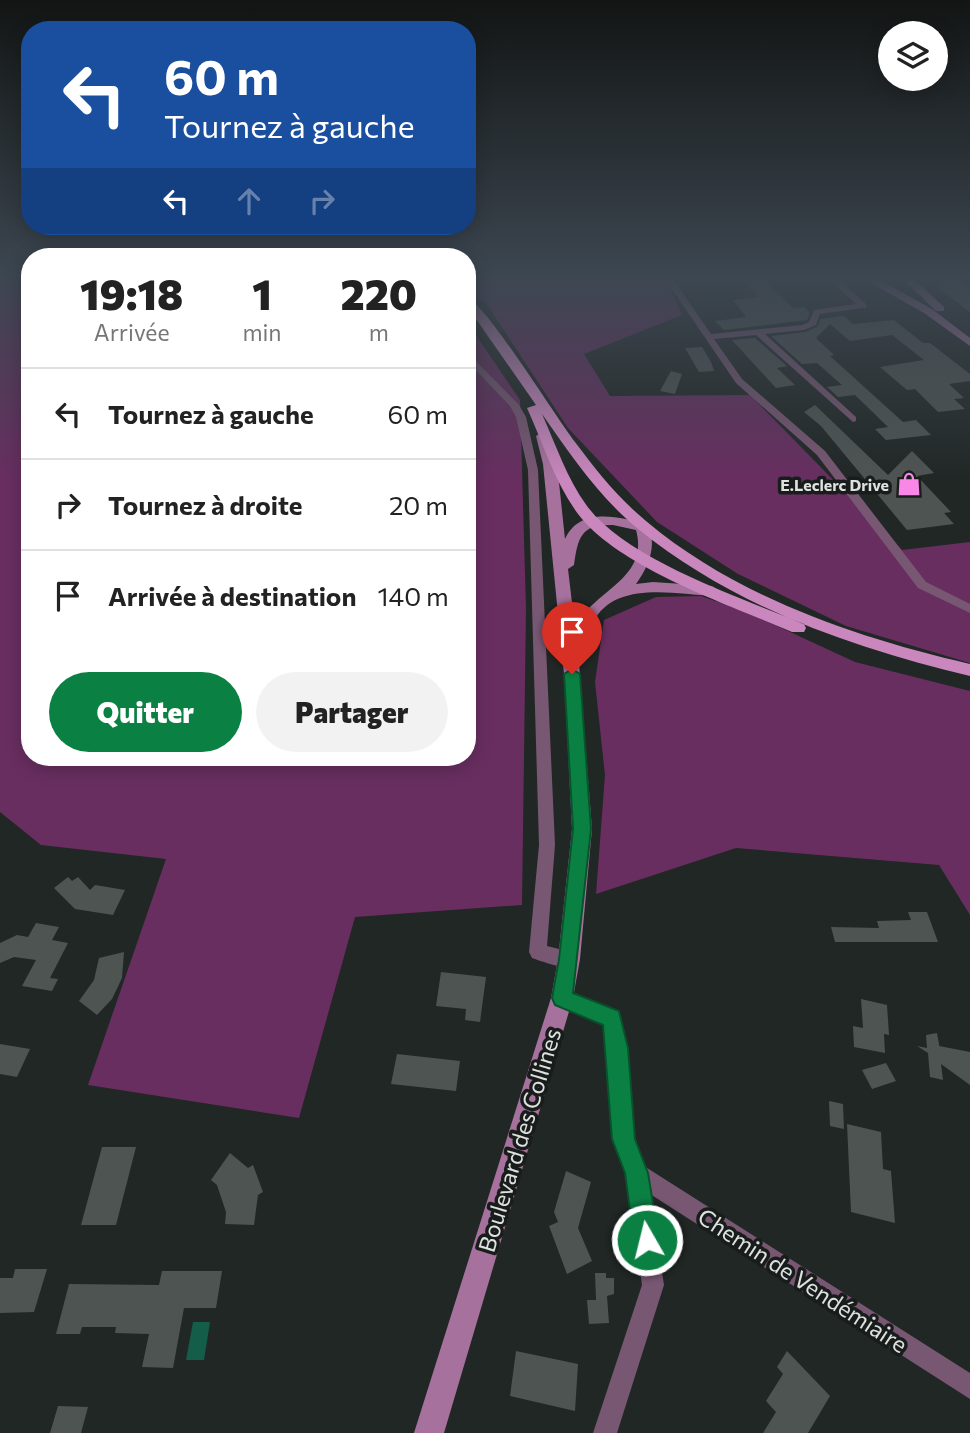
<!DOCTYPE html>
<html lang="fr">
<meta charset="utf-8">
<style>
body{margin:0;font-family:Commissioner,sans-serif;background:#f2f2f2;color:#222;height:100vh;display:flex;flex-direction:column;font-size:26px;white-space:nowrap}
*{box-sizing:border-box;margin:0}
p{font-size:23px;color:#767676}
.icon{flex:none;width:38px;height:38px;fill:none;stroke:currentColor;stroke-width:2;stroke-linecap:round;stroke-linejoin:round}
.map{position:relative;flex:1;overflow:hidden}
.side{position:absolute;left:21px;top:248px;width:455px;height:518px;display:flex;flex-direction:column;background:#fff;border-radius:28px;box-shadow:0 4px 18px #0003}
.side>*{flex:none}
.hud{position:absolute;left:21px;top:21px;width:455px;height:214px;border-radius:28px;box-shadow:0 4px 18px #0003;background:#1a4fa0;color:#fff;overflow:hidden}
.tools{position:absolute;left:878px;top:21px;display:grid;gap:14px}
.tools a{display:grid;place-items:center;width:70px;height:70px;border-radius:50%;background:#fff;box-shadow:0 4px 18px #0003;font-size:35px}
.pin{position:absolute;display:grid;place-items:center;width:60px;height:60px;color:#fff;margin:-72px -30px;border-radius:50% 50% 50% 0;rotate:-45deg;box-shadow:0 0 7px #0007}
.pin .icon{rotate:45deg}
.me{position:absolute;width:77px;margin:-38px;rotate:352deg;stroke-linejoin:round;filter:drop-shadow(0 0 5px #0008)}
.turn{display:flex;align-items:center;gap:24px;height:147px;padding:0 28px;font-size:32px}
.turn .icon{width:91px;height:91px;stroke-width:2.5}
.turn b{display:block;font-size:49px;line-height:60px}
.lanes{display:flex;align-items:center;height:66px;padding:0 28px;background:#0003;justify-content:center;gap:35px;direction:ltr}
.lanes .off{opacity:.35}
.eta{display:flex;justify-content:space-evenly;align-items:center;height:119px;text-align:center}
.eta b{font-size:42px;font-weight:800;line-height:49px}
.button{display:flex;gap:14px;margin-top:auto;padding:14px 28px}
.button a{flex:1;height:80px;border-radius:42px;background:#0b8043;color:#fff;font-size:28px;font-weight:800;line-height:80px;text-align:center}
.button a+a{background:#f2f2f2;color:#222}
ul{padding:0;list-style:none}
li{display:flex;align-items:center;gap:21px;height:91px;padding:0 28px;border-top:2px solid #e0e0e0}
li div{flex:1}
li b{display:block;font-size:26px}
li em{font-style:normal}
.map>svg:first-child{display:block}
</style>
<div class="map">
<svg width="970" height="1433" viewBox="0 0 970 1433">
<rect width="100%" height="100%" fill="#212725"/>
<path fill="#682e60" d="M0,279H30V758H467V322L520,400L526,608L522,905L355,917L299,1118L88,1085L166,859L41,845L0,812Z
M467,279H666L682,315L584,354L610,396L750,395L902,550L970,542V663L846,626L738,574L657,522L568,428L486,303L467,288Z
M701,596L749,613L855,662L970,691V915L939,865L736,848L596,894L605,775L595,682L604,620L656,597Z"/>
<path fill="#135d49" d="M193,1322H210L204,1360H186Z"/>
<path fill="#4e5452" d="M741,279H763L793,308L804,307L810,313L807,320L724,330L715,321L746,317L733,300L758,297Z
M938,279H958L970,290V312L937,287L945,286Z
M844,316L853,324L894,320L923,343H930L970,374V381L949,384L964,398L954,399L965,409L938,412L915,389L907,390L880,367L924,360L892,335L850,341L830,324L816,338L834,355L830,356L903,422L916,420L931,435L886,440L875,429L888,427L855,395L838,397L827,387L842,385L817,363L802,364L771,336L805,332L817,327L821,319Z
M755,338L787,366L777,368L795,385L776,388L732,340Z
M702,347L711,362L714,371L699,372L685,348Z
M671,371L682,374L675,394L660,391Z
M815,405L888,475L912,451L934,473L917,476L951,512L944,513L954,524L907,530L821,426L804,412Z
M68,877L72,881L78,877L90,890L95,885L125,890L113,915L75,909L54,888Z
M908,912H927L938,942H835L831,927L879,928L877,921L911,920Z
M36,923L59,927L52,940L68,943L50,978L58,979L52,991L22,986L36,960L14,957L0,963V943L17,935L28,937Z
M124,952L122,978L112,999L97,1015L79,1001L94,980L99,958Z
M441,972L486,977L480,1022L465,1020L466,1009L436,1006Z
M861,999L887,1005L889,1035L884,1034L885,1053L854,1047L853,1026L863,1028Z
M937,1033L940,1050L939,1046L970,1052V1085L941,1064L943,1080L930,1077L928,1053L917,1046L927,1048L926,1035Z
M0,1044L30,1049L17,1077L0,1074Z
M397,1054L460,1061L456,1091L391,1084Z
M886,1063L896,1081L872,1089L862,1070Z
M829,1101L843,1104L844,1129L830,1126Z
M847,1124L881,1132L883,1169L891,1171L895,1223L851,1212Z
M102,1147H136L116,1225H81Z
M230,1153L248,1168L253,1165L263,1192L258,1195L254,1225L225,1224L226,1212L217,1185L211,1180Z
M566,1171L591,1182L578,1228L592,1261L567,1274L549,1226L558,1222L554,1212Z
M15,1269H47L34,1312L0,1313V1278H13Z
M162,1271H222L216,1308H184L173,1368L142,1367L149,1334L115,1333L116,1327H82L80,1334H56L69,1284L159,1285Z
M595,1273H606V1278H614V1294L607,1296L609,1323L589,1324L587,1300H596Z
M516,1351L578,1364L575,1411L510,1396Z
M787,1351L830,1396L808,1433H763L776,1412L766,1401L783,1374L777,1367Z
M58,1406L88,1407L81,1433H50Z"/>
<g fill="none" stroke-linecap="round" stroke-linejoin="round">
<path fill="#785772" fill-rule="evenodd" d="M665,279H673L711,334L802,325L809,322L814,310L856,304L829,279H838L866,304V308H863L820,314L816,325L804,330L765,334L856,417V421L853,422L756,335L714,339L742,379L825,451L926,582L970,604V613L918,588L817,455L736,383Z
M467,352L519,405L526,417L538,470L555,845L547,946L575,953L578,959L575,965C563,970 544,962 532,958L529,952L539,845L528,470L516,417L510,406L467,361Z
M562,989L618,1012L626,1048L633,1139L644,1166L970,1373V1399L650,1194L664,1285L617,1433H593L642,1285L627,1173L613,1139L608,1048L604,1024L556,1004L553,998L556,992Z"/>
<path fill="#a6729d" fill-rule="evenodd" d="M870,279H878L932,309L970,338V346L924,313L871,283Z
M903,279H914L944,307V311H936Z
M542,432L548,436L557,464L565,539C580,506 619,517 647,524C658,544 649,566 636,584L653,582L712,586L720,591L712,596C675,594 613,580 593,623C587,636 588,654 579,664L592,829L580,959L573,998L444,1433H414L551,998L558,959L572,829L564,674L543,464L536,436ZM613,525L636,530C650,580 591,591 575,628L568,569L574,565C578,537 581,524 613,525Z"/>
<path fill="#ca87be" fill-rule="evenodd" d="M467,297C487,306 555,416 575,442C596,470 618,498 646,521C736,597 857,638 970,664V676C853,648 732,606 637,528C599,497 570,454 542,414C556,445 567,479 587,506C627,560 742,598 804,624L806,628L804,632H792C730,605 619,568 578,514C555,483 543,443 527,408L536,405L467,306Z"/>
</g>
<linearGradient id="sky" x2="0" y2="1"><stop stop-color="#121514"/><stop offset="0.58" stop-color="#3d4751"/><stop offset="1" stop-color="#3d4751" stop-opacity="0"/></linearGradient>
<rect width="970" height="480" fill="url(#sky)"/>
<path fill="#0b8043" stroke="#07532c" stroke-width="2" d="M572,669L580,674L591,829L573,993L619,1011L628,1048L635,1139L648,1173L659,1240L655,1249L647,1253L638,1249L634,1240L625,1173L612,1139L603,1025L555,1005L552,998L559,959L573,829L564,674Z"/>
<defs>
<g id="shop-bare" transform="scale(1.89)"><path d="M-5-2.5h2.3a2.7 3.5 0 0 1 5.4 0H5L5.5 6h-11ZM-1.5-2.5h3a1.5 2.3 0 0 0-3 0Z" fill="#f987e8" stroke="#181d1b" stroke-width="2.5" paint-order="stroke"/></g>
</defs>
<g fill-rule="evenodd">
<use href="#shop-bare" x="909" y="484"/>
</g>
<g text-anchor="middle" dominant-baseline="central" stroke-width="7" stroke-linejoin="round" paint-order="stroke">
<g font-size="16" font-weight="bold" fill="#dde1df" stroke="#181d1b" text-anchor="end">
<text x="889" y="484">E.Leclerc Drive</text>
</g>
<g font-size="23" fill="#dde1df" stroke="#181d1b">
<text transform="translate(519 1140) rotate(-73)">Boulevard des Collines</text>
<text transform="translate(803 1280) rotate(33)">Chemin de Vendémiaire</text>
</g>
</g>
</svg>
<div class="tools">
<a><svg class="icon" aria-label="layers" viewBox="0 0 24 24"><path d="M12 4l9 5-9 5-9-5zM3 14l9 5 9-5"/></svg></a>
</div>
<div class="pin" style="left:572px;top:674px;background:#d93025"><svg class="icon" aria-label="arrive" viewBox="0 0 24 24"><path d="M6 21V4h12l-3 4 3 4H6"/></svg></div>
<svg class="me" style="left:647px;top:1240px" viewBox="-20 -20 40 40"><circle r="17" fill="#0b8043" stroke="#fff" stroke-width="3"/><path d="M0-11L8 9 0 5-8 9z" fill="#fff"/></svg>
<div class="hud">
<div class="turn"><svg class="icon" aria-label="left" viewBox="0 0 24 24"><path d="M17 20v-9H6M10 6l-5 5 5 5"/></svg><div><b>60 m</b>Tournez à gauche</div></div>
<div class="lanes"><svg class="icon" aria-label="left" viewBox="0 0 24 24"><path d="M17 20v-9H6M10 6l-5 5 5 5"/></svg><svg class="icon off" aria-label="ahead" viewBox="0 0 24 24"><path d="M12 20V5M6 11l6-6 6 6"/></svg><svg class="icon off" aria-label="right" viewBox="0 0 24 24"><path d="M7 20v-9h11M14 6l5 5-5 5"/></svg></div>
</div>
<section class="side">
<div class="eta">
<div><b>19:18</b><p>Arrivée</p></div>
<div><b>1</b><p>min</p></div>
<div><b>220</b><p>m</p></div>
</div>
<ul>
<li><svg class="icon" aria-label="left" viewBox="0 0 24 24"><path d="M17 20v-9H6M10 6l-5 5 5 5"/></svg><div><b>Tournez à gauche</b></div><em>60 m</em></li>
<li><svg class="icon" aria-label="right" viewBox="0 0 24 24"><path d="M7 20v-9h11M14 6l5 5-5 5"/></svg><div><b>Tournez à droite</b></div><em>20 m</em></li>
<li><svg class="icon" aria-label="arrive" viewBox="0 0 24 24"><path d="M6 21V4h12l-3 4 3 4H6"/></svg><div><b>Arrivée à destination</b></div><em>140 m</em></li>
</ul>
<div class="button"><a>Quitter</a><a>Partager</a></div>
</section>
</div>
